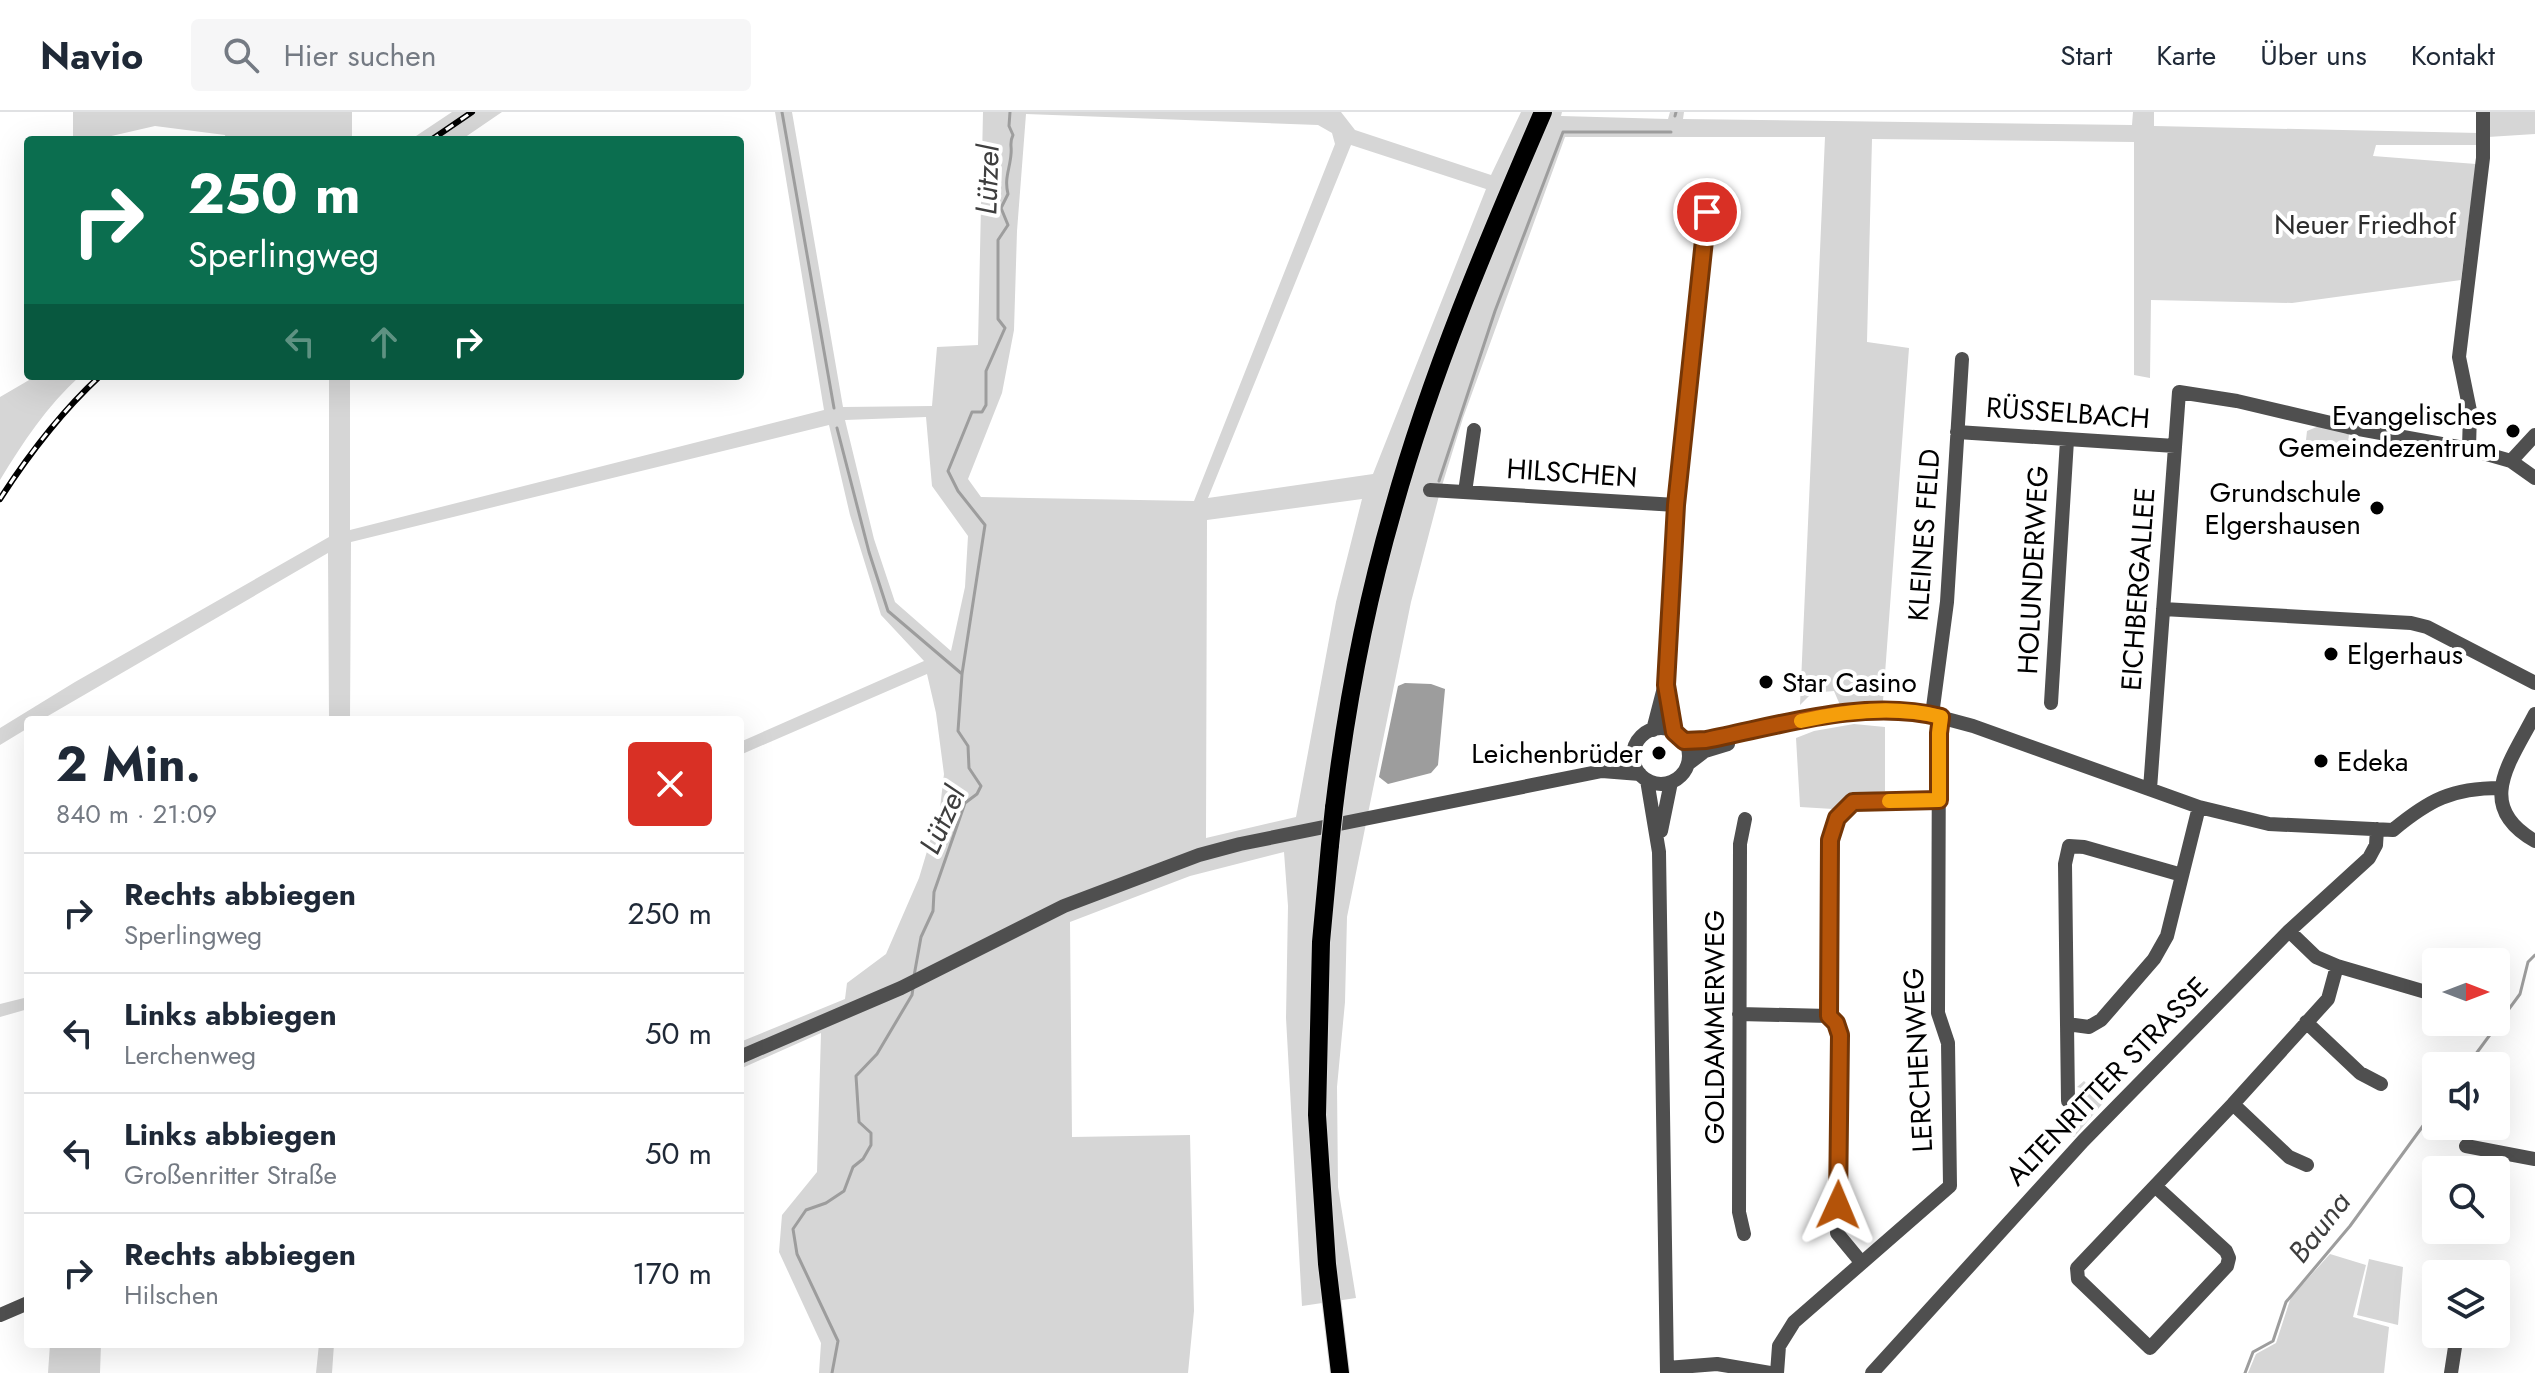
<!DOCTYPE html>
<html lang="de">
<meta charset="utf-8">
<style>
body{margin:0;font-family:Jost,sans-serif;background:#f6f6f7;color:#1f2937;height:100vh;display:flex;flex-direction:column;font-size:30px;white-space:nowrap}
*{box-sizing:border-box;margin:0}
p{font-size:26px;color:#747a83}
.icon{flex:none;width:44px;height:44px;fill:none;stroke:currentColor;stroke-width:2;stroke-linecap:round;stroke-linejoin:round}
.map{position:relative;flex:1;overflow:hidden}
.panel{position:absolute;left:24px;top:604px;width:720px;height:632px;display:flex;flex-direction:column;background:#fff;border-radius:8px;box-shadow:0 8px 32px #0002}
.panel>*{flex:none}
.hud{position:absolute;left:24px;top:24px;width:720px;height:244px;border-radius:8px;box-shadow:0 8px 32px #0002;background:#0b6e4f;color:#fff;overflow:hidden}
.needle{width:52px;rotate:90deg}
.controls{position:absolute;left:2422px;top:836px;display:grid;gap:16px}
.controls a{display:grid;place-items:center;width:88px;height:88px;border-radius:8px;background:#fff;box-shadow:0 8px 32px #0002;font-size:40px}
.pin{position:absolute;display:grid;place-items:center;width:68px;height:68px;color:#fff;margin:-34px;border:4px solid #fff;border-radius:50%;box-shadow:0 2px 8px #0007}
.me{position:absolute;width:88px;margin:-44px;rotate:1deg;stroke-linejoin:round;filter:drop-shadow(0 0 6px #0008)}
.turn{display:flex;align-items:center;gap:28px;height:168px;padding:0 32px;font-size:36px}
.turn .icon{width:104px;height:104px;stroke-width:2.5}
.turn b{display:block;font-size:56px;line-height:68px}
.lanes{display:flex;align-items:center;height:76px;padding:0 32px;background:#0003;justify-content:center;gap:40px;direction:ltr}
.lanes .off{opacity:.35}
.round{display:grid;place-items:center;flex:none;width:84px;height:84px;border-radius:8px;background:#f6f6f7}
.head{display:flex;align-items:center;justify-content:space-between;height:136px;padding:0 32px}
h1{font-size:48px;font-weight:700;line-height:60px}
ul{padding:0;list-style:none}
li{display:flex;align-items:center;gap:24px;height:120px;padding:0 32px;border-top:2px solid #e0e1e3}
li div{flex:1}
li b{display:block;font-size:30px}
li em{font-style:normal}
header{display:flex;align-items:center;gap:48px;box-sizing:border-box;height:112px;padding:0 40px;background:#fff;border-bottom:2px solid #e0e1e3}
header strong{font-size:38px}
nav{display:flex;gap:44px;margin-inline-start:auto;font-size:28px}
.search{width:560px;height:72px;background:#f6f6f7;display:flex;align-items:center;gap:20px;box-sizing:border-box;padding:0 28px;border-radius:8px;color:#747a83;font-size:30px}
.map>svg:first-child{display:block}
</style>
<header>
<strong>Navio</strong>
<div class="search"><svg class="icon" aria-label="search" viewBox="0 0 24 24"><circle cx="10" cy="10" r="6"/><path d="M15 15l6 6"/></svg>Hier suchen</div>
<nav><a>Start</a><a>Karte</a><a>Über uns</a><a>Kontakt</a></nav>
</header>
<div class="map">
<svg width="2535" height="1261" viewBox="0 0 2535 1261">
<rect width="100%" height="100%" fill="#fff"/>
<path fill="#d6d6d6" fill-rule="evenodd" d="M73,0H352V28H226L225,23L155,14L94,28H73Z
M452,0H502L461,28H410Z
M775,0H792L843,295L932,294L937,235L978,233L983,0H1341L1355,18L1491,63L1521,0H1562L1561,4L1668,7L1670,0H1684L1683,7L2132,13L2133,0H2154V14L2479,21L2477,33H2376L2373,44L2476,52L2461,168L2292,191L2151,188L2150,266L2134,263V30L1872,27L1867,230L1909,236L1883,589L1840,593L1834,579L1812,581L1800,593L1825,25H1565L1463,306L1440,380L1411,490L1347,805L1345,890L1337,975L1338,1075L1356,1186L1302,1194L1286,906L1288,794L1284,740L1190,764L1070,810L1072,1025L1190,1023L1194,1199L1188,1261H819L821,1231L779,1140L782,1103L817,1060L821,921L740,957V930L845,887L847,871L886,842L919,766L940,696L944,662L936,601L927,562L740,643V630L924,549L881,503L850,403L829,313L351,430L350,608H329L328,441L41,608H28V616L0,633V616L75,570L329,425V264H350V418L824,298ZM1026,2L1318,13L1332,21L1335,32L1194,389L981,385L968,367L1002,281L1014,218L1017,119ZM1351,33L1486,77L1373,362L1208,386ZM926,305L932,374L968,424L965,475L951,539L895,490L874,427L845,308ZM1362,387L1336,490L1296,705L1206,726L1207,408Z
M2488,0H2535V22L2488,25Z
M36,264H80C47,294 23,330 0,368V285Z
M2319,314L2349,320L2348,340L2305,337L2307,319Z
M1854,612L1885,615V679C1865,681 1847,682 1833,697L1800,695L1796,626L1814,619Z
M28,885V897L0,905V892Z
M2084,969L2104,990L2074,1025L2064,1017V999H2072V993H2081V976L2077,975Z
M2330,1142L2366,1153L2353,1205L2389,1215L2384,1261H2248L2256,1242L2276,1231L2291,1185Z
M2369,1147L2403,1155L2398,1213L2357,1203Z
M50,1232H101L100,1261H48Z
M319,1232H334L332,1261H316Z"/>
<path fill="#9d9d9d" d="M1405,571L1431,572L1445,577L1438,653L1431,661L1388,672L1379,665L1398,574Z"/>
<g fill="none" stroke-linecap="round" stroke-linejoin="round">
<path stroke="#9d9d9d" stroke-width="3" d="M782,0L834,296
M1675,4L1676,0
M837,316L869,440L888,499L962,562
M1439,369L1495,199L1563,20H1671
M914,864L921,825L933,799L934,780L965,691L977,682L981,674L969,656L968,634L958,619L962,562L985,413L958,379L948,359L972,300H982L986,293V259L1005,216L998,207V128L1008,113L1001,96L1008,82C1004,66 1010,57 1011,42C1012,34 1009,31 1013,23L1009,14L1010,0
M2467,954L2520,882L2528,850L2535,843
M832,1261L838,1229L797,1142L793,1117L806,1098L826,1091L844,1079L853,1055L863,1047L871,1033V1021L859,1010L856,964L877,942L912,883L913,876
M2245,1261L2253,1240L2273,1229L2286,1190L2350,1114L2436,996"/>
<g stroke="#dbdbdb" stroke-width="20">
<path id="major" d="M1334,696C1346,596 1365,495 1393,398C1431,261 1487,130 1543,0
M1330,733L1321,830L1317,1003L1327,1152L1340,1261"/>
</g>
<path stroke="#4f4f4f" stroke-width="14" d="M1957,320L2175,334
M2469,337L2470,299L2459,245L2483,46V0
M2511,349L2535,323
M1430,378L1676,393
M1465,380L1474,318
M2163,497L2411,511L2427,515L2535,571
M1667,578L1674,620
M2051,591L2067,328
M2535,602C2511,649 2473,694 2535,729
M1932,603L1947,490L1962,247
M1633 644a28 28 0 1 1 56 0a28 28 0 1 1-56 0Z
M1653,618L1667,564L1676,393L1707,100
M1684,629L1706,628L1841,600L1885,599L1932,603L1973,614L2199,695L2269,712L2393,718C2429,688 2452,676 2500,676
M1688,652L1705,639L1728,632
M1647,668L1659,740L1667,1261
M2150,677L2179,280L2237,289L2348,315L2469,337L2511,349L2535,366
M1661,719L1671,670
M2182,763L2084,735L2069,734L2065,752L2067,912L2089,915L2101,908L2154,847L2167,824L2199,695
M2337,854L2436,883
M1739,902L1829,904
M2306,910L2360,961L2381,972
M2067,912L2068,989
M740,945L901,876L1064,794L1199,743L1240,732L1602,659L1640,662
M2233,992L2289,1045L2307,1053
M2466,1034L2535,1047
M2155,1074L2226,1139L2229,1146L2227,1154L2150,1236L2078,1167L2077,1156L2233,992L2328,887L2337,854L2316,845L2289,819
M1744,1122L1739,1100L1740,732L1745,707
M1861,1150L1837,1121L1840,923L1836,911L1829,904L1830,728L1837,706L1853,690L1939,688
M0,1203L28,1191
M1667,1256L1717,1252L1770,1261
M1777,1261L1779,1234L1794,1210L1950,1074L1948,931L1938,901L1939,621L1941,605
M1872,1261L2083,1029L2289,819L2369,746L2376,733L2377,717
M2451,1261L2457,1222"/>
<use href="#major" stroke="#000" stroke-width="18"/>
<g stroke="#000" stroke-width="6">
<path id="rail" d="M431,28L472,0
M0,387C29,342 60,301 100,264"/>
</g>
<use href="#rail" stroke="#fff" stroke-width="3" stroke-dasharray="9" stroke-linecap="butt"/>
<g stroke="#dbdbdb" stroke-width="20" stroke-linecap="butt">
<path id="major-bridge" d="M1330,733L1334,696"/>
</g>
<use href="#major-bridge" stroke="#000" stroke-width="18"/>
</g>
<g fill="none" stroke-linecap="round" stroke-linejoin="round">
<g stroke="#753606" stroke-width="20">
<path id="route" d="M1707,100L1676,393L1666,573L1674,620L1684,629L1706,628C1782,613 1864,586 1941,605L1939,621V688L1853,690L1837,706L1830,728L1829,904L1836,911L1840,923L1838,1093"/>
</g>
<use href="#route" stroke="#b45309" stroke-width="14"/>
<path stroke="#f59e0b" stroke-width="14" d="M1801,609C1846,599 1895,593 1941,605L1939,621V688L1889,689"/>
</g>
<g fill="#000" stroke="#fff" stroke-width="3">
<circle cx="2513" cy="319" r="8"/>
<circle cx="2377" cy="396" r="8"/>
<circle cx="2331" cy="542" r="8"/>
<circle cx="1766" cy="570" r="8"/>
<circle cx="1659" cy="641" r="8"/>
<circle cx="2321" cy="649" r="8"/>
</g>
<g text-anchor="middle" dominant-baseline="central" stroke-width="8" stroke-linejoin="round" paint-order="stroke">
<g font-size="28" fill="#2d2d2d" stroke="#fff">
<text x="2365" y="112">Neuer Friedhof</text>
</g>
<g font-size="28" fill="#000" stroke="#fff">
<text transform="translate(2068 301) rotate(4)">RÜSSELBACH</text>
<text transform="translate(1572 361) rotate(4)">HILSCHEN</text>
<text transform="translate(1924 423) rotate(-86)">KLEINES FELD</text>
<text transform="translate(2033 458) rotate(-87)">HOLUNDERWEG</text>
<text transform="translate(2138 477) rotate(-86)">EICHBERGALLEE</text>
<text transform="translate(1714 915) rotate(-90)">GOLDAMMERWEG</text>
<text transform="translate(1918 948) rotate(-93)">LERCHENWEG</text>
<text transform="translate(2107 969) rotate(-46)">ALTENRITTER STRASSE</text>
</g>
<g font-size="28" fill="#000" stroke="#fff" text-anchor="end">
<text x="2497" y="303">Evangelisches<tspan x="2497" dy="32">Gemeindezentrum</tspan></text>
<text x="2361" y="380">Grundschule<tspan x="2361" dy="32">Elgershausen</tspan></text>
<text x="2347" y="542" text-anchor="start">Elgerhaus</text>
<text x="1782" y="570" text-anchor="start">Star Casino</text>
<text x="1643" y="641">Leichenbrüder</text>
<text x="2337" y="649" text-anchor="start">Edeka</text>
</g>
<g font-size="30" font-style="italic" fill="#3e3e3e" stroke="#fff">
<text transform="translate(987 68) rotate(-88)">Lützel</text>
<text transform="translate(942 708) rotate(-66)">Lützel</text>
<text transform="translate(2319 1115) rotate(-52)">Bauna</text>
</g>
</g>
</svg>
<div class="controls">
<a><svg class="needle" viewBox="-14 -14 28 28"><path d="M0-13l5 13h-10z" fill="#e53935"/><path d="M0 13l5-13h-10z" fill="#747a83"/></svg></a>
<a><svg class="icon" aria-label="sound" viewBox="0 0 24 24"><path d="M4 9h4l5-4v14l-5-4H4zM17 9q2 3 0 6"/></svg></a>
<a><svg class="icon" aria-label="search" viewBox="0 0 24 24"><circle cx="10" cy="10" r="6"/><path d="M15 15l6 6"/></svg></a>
<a><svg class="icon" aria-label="layers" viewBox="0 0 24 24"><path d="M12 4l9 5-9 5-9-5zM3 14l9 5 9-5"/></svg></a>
</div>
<div class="pin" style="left:1707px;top:100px;background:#d93025"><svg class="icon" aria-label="arrive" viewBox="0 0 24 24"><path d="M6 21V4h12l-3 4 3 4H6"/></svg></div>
<svg class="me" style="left:1838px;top:1093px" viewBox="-20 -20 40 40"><path d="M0-17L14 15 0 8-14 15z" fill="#b45309" stroke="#fff" stroke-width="4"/></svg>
<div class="hud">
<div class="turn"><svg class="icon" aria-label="right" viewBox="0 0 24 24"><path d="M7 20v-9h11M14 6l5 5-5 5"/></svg><div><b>250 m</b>Sperlingweg</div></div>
<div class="lanes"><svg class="icon off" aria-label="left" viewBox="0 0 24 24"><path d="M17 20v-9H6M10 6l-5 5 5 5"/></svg><svg class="icon off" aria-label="ahead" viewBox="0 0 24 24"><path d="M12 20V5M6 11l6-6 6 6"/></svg><svg class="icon" aria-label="right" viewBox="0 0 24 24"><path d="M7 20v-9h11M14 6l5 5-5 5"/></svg></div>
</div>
<section class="panel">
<div class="head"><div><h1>2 Min.</h1><p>840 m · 21:09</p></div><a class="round" style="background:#d93025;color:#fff"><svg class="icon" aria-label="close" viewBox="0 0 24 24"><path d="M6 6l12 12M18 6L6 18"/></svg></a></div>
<ul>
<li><svg class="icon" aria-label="right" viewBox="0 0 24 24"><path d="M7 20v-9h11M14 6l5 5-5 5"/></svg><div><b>Rechts abbiegen</b><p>Sperlingweg</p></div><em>250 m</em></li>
<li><svg class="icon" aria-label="left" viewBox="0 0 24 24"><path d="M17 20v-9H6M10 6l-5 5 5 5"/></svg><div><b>Links abbiegen</b><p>Lerchenweg</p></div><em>50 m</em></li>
<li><svg class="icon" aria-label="left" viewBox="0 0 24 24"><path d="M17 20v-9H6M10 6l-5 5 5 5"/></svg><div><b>Links abbiegen</b><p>Großenritter Straße</p></div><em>50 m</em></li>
<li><svg class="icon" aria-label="right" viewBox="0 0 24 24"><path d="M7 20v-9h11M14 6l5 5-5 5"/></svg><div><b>Rechts abbiegen</b><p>Hilschen</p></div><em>170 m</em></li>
</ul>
</section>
</div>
